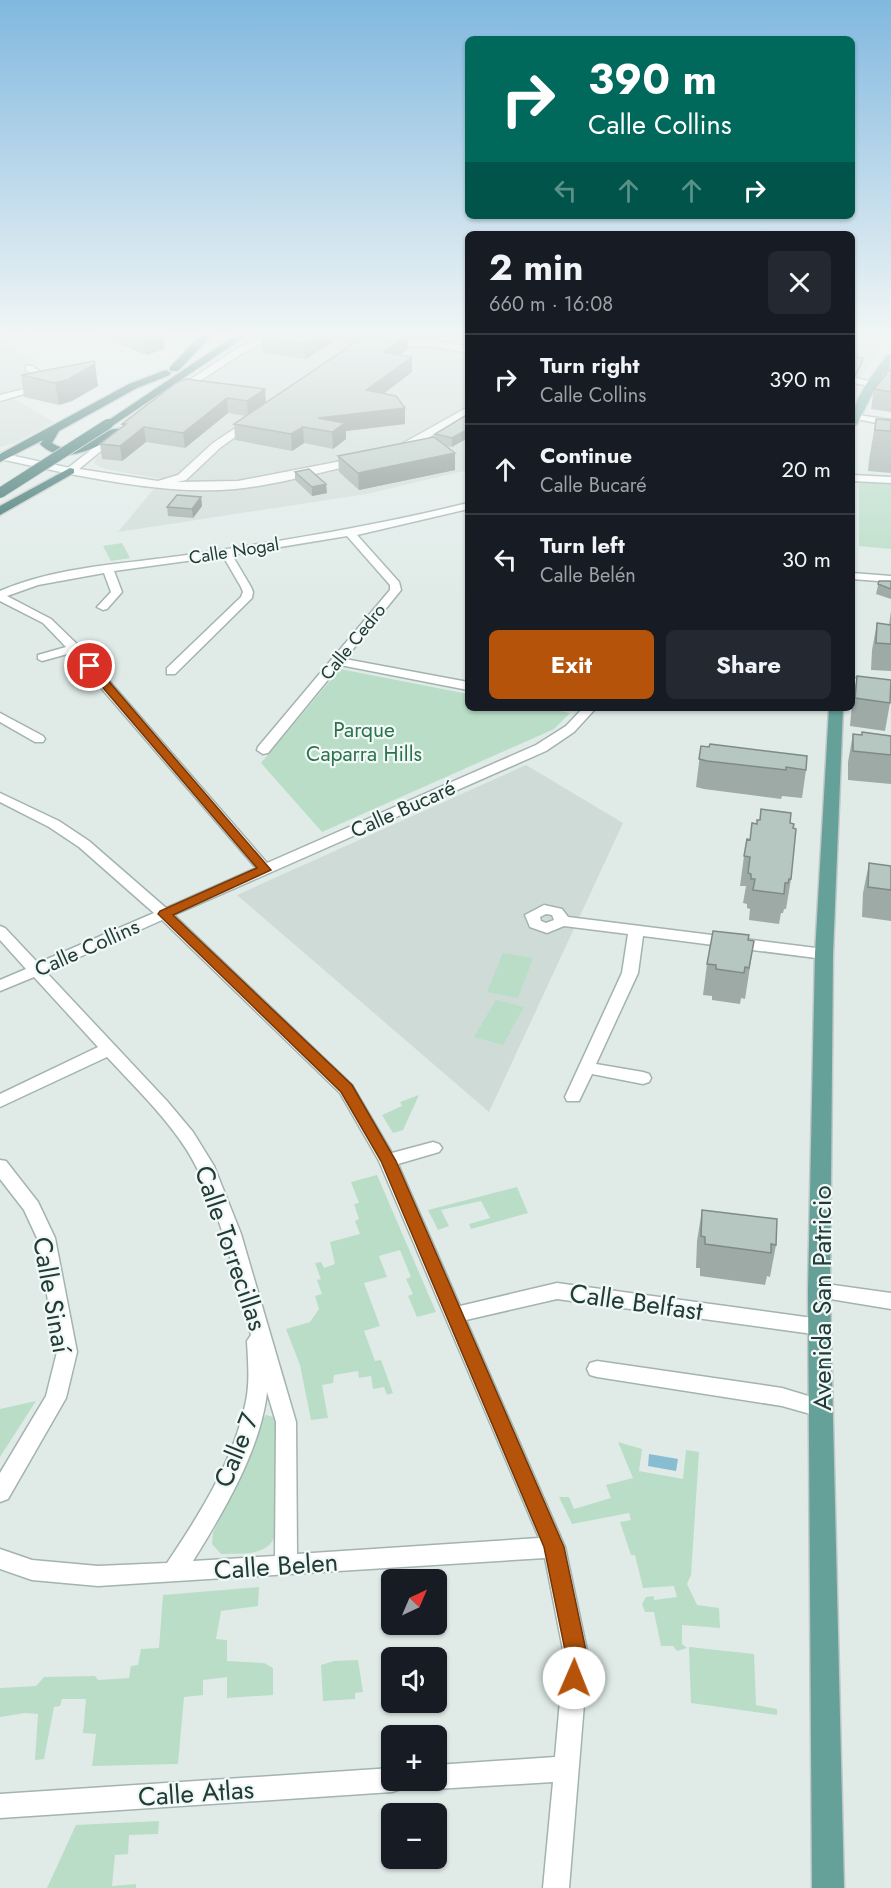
<!DOCTYPE html>
<meta charset="utf-8">
<style>
body{margin:0;font-family:Jost,sans-serif;background:#242831;color:#f1f3f6;height:100vh;display:flex;flex-direction:column;font-size:22px;white-space:nowrap}
*{box-sizing:border-box;margin:0}
p{font-size:20px;color:#9ea1a6}
.icon{flex:none;width:33px;height:33px;fill:none;stroke:currentColor;stroke-width:2;stroke-linecap:round;stroke-linejoin:round}
.map{position:relative;flex:1;overflow:hidden}
.drawer{position:absolute;left:465px;top:231px;width:390px;height:480px;display:flex;flex-direction:column;background:#171b24;border-radius:9px;box-shadow:0 2px 4px #0004}
.drawer>*{flex:none}
.hud{position:absolute;left:465px;top:36px;width:390px;height:183px;border-radius:9px;box-shadow:0 2px 4px #0004;background:#00695c;color:#fff;overflow:hidden}
.needle{width:39px;rotate:44deg}
.buttons{position:absolute;left:381px;top:1569px;display:grid;gap:12px}
.buttons a{display:grid;place-items:center;width:66px;height:66px;border-radius:9px;background:#171b24;box-shadow:0 2px 4px #0004;font-size:30px}
.pin{position:absolute;display:grid;place-items:center;width:51px;height:51px;color:#fff;margin:-26px;border:3px solid #fff;border-radius:50%;box-shadow:0 2px 6px #0007}
.me{position:absolute;width:66px;margin:-33px;rotate:1deg;stroke-linejoin:round;filter:drop-shadow(0 0 4px #0008)}
.turn{display:flex;align-items:center;gap:21px;height:126px;padding:0 24px;font-size:27px}
.turn .icon{width:78px;height:78px;stroke-width:2.5}
.turn b{display:block;font-size:42px;line-height:51px}
.lanes{display:flex;align-items:center;height:57px;padding:0 24px;background:#0003;justify-content:center;gap:30px;direction:ltr}
.lanes .off{opacity:.35}
.round{display:grid;place-items:center;flex:none;width:63px;height:63px;border-radius:9px;background:#242831}
.overview{display:flex;align-items:center;justify-content:space-between;height:102px;padding:0 24px}
h1{font-size:36px;font-weight:700;line-height:45px}
.cta{display:flex;gap:12px;margin-top:auto;padding:12px 24px}
.cta a{flex:1;height:69px;border-radius:9px;background:#b45309;color:#fff;font-size:24px;font-weight:700;line-height:69px;text-align:center}
.cta a+a{background:#242831;color:#f1f3f6}
ul{padding:0;list-style:none}
li{display:flex;align-items:center;gap:18px;height:90px;padding:0 24px;border-top:2px solid #363941}
li div{flex:1}
li b{display:block;font-size:22px}
li em{font-style:normal}
.map>svg:first-child{display:block}
</style>
<div class="map">
<svg width="891" height="1888" viewBox="0 0 891 1888">
<rect width="100%" height="100%" fill="#e0ebe8"/>
<path fill="#cfdbd7" d="M285,332H468V470L366,494L118,532L162,479L105,469L94,464L96,458L219,368L256,346Z
M852,332H891V336L865,372L855,382L852,391Z
M8,345L39,362L27,366L57,386L13,398L54,422L15,443L0,447V346Z
M526,765L623,823L489,1112L237,895Z"/>
<path fill="#b9ddc7" d="M863,482L891,484V549L859,546V483Z
M122,543L130,558L111,561L103,546Z
M340,669L468,694V708H543L570,713L554,729L322,832L261,763Z
M503,953L533,958L518,998L487,992Z
M496,1000L524,1007L503,1045L474,1037Z
M419,1095L403,1130L393,1133L382,1115L402,1106L400,1102Z
M377,1175L436,1312L417,1317L408,1296L413,1294L406,1279L411,1277L400,1250L379,1256L387,1277L364,1283L380,1326L364,1331L375,1361L381,1360L393,1393L387,1395L384,1387L373,1389L371,1376L359,1378L358,1371L334,1375L333,1383L322,1385L328,1418L311,1420L300,1365L286,1329L310,1322L319,1309L315,1296L322,1294L317,1280L321,1279L315,1263L321,1262L324,1268L335,1264L330,1242L360,1234L355,1221L359,1219L354,1204L359,1203L351,1182Z
M517,1187L528,1213L471,1229L469,1224L490,1218L481,1201L441,1210L449,1226L438,1230L428,1210Z
M36,1401L0,1457V1409Z
M266,1415L274,1417L276,1426L275,1536C267,1557 240,1553 221,1554L212,1544L213,1533L250,1457L263,1419Z
M618,1442L642,1449L639,1471L683,1479L686,1450L699,1452L691,1575L687,1584L697,1605L719,1608L720,1628L682,1625V1644L687,1648L677,1651L673,1646H661L654,1612H645L642,1604L646,1597L654,1596V1600L677,1597L674,1586L643,1588L635,1555H631L620,1522L631,1520L629,1513L572,1524L559,1497H569L574,1509L611,1498L606,1485L633,1478Z
M259,1587L258,1606L221,1611L216,1639L227,1640V1661L264,1663L273,1668V1695L227,1698V1677L203,1680V1695L184,1697L178,1764L92,1766L96,1734L83,1733L86,1699H62L60,1706L54,1707L44,1759L35,1760L38,1714L25,1713L0,1717V1688L36,1686L44,1677L95,1676L98,1680L129,1678L131,1666L138,1665L141,1649L159,1648L163,1595Z
M689,1647L754,1654L756,1705L777,1709V1715L691,1703Z
M358,1660L363,1692L355,1693V1699L323,1701L321,1665L334,1661Z
M159,1821L158,1834L129,1835L128,1854L115,1855L112,1886L136,1884V1888H47L76,1825Z"/>
<path fill="#88bdd1" d="M649,1454L678,1459L676,1471L648,1466Z"/>
<g fill="none" stroke-linecap="round" stroke-linejoin="round">
<g stroke="#a3b3b0" stroke-width="3">
<path id="minor" d="M26,366H32L59,384L0,401V395L48,383L26,370Z
M852,414L891,420V426L852,418Z
M852,475L891,477V483L852,481Z
M468,503V509L357,535L399,582L401,590L345,659L468,682V690L340,665L268,753L263,754L257,750L258,747L390,590V585L347,536L232,555L251,587L253,592L252,598L175,674H167V668L241,597L243,592L241,587L223,556L114,571L122,592L107,609L103,610L97,607L111,592L104,573L38,585L7,596L51,619L79,646L267,863L536,745L566,726L583,708H596L574,732L546,751L174,915L352,1085L392,1153L433,1142L439,1144L442,1148L439,1152L398,1164L460,1306L557,1283L820,1319L827,1321L830,1327L827,1333L820,1335L557,1299L466,1320L565,1547L588,1655L569,1888H543L553,1782L436,1789L427,1786L425,1780H436V1765L555,1757L564,1655L545,1558L98,1586L32,1580L0,1569V1549L32,1560L98,1566L167,1563C200,1514 234,1460 246,1401C250,1382 248,1361 247,1341L251,1335C235,1276 216,1189 180,1140C159,1110 132,1084 107,1057L0,1107V1094L98,1047L34,977L0,991V980L26,969L0,940V926L5,928L38,963L154,913L79,847L49,827L0,802V793L59,821L89,841L166,908L256,868L71,653L42,661L38,659V655L66,647L43,623L0,601V591C58,566 125,564 187,555C282,541 375,526 468,503ZM162,920L340,1093L379,1161L539,1538L297,1554L296,1422L241,1234L214,1166L193,1132L167,1101L46,972ZM267,1392L276,1422L275,1556L193,1561C223,1513 261,1449 267,1392Z
M852,573L891,576V582L852,579Z
M852,678L891,682V690L852,686Z
M0,713L43,736L45,739L43,742H35L0,722Z
M544,905L562,909L568,917L824,949L832,954L824,959L643,936L638,973L596,1064L643,1072L649,1074L651,1078L649,1082L643,1084L592,1074L579,1101H567L565,1097L622,973L628,934L564,926L547,933L530,927L525,915ZM546,914L552,915L554,920L546,923L541,921L540,917Z
M0,1160L6,1161L38,1202L55,1238L77,1352L66,1398L8,1499L0,1502V1473L46,1396L57,1352L37,1238L24,1210L0,1179Z
M819,1283L891,1293V1309L812,1296L810,1291L812,1286Z
M597,1361L782,1388L828,1402L831,1408L828,1414L821,1417L782,1406L597,1377L590,1375L587,1369L590,1363Z
M392,1768V1780H404L401,1789L392,1792L0,1818V1794Z"/>
</g>
<g stroke="#a3b3b0" stroke-width="3">
<path id="tertiary" d="M270,332H283L241,354L180,394L171,392L235,350Z
M433,340L468,347V353L433,346L384,347L379,344L384,341Z
M852,377L877,383L872,386L852,383Z
M468,407V414L416,445L397,453L391,450Z
M255,415L260,418L259,420L221,447L186,480L177,482L238,481L362,457L368,460L362,463C320,472 277,485 235,489C180,494 124,484 70,474L64,471L119,428L124,431L123,433L79,469L158,481L178,475L213,443Z"/>
</g>
<g stroke="#9fb7b1" stroke-width="3">
<path id="secondary" d="M16,332H33L0,343V337Z
M0,453L70,468L76,471L70,474L0,459Z"/>
</g>
<g stroke="#c1c8c7" stroke-width="3">
<path id="primary" d="M891,355V365L877,384L857,424L852,427C852,399 871,377 887,356Z
M829,708H843L833,954L830,1291L844,1888H812L808,1291L815,954Z"/>
</g>
<g stroke="#c1c8c7" stroke-width="3">
<path id="motorway" d="M204,332H215L178,371H170V367Z
M240,332H252L112,426H104L103,424Z
M166,370L171,373L170,375L137,388L59,431L52,443C81,462 98,425 122,429V433C98,446 64,468 40,444L43,440L0,462V454L129,384Z
M70,468L74,469V473L0,515V506Z"/>
</g>
<use href="#minor" fill="#fff" fill-rule="evenodd"/>
<use href="#tertiary" fill="#fff" fill-rule="evenodd"/>
<use href="#secondary" fill="#fff" fill-rule="evenodd"/>
<use href="#primary" fill="#65a199" fill-rule="evenodd"/>
<use href="#motorway" fill="#2d6863" fill-rule="evenodd"/>
<g stroke="#c1c8c7" stroke-width="12" stroke-linecap="butt">
<path id="motorway-bridge" d="M0,493L108,424"/>
</g>
<use href="#motorway-bridge" stroke="#2d6863" stroke-width="10"/>
</g>
<path fill="#9daaa6" d="M91,332H162L164,349L146,355Z
M270,332H426L425,337L408,338V348L400,355L412,357V372L383,394L405,408V424L346,431V439L333,449L304,443L292,451L235,440L234,424L246,416L228,413L185,448L146,442L122,461L102,459L100,444L122,427V424L176,383L266,403L351,346L335,340L306,359L262,352L261,338Z
M891,359V412L871,409L874,389L881,381L883,370L888,371L889,361Z
M21,375L98,386L72,401L59,405L24,397Z
M468,414L452,447L445,446L455,470L359,490L339,472L338,456L435,438V434Z
M876,419L891,420V473L868,471L869,460Z
M295,472L326,484L327,493L312,496L295,480Z
M201,497L202,506L193,518L168,516L167,507Z
M879,581H891V599L876,594Z
M891,611V671L871,670L872,650L877,623L889,625Z
M857,676L890,703L885,731L850,726L852,704Z
M853,734L891,736V784L848,780V762Z
M701,746L806,770L802,798L782,796L781,799L704,789L696,787Z
M760,820L790,823L791,879L786,909H784L783,913H781L779,924L749,920L750,909L747,908V904L743,903L746,886H740L744,856L757,824Z
M869,863L891,866V921L862,917L863,893Z
M748,940L754,941L745,999L741,998L740,1004L712,1000V996L703,995L707,964Z
M702,1210L776,1245L770,1277L767,1276L765,1285L700,1276V1268H696L697,1241Z"/>
<path fill="#7f8b87" d="M147,332H162L164,349L146,355L143,333Z
M324,332H334L335,340L306,359L305,344Z
M353,332H381V340L354,347Z
M408,333V348L384,368V352Z
M412,357V372L367,406L366,390Z
M863,358V362L856,376L852,377V373Z
M95,364L98,386L72,401L59,405L55,383Z
M265,389L266,404L248,416L247,401Z
M227,398L228,413L185,448L183,433Z
M405,408V424L346,431V439L333,449L332,432L318,418Z
M144,427L146,442L122,461L120,446Z
M303,427L304,443L292,451L291,434Z
M468,429V438L452,447V438Z
M455,453V470L359,490L358,473Z
M326,484L327,493L312,496V487Z
M201,497L202,506L193,518L192,509Z"/>
<path fill="#b6c6c1" stroke="#7f8b87" stroke-width="1.5" d="M270,332H324L305,344L261,338Z
M408,333L384,352L412,357L366,390L396,396L405,408L318,418L345,423L332,432L303,427L291,434L234,424L359,340Z
M852,356L863,358L857,372L852,373Z
M94,361L95,364L69,379L55,383L21,375Z
M883,370L891,371V392L874,389L887,373Z
M186,379L265,389L247,401L227,398L183,433L144,427L120,446L100,444L126,424H122L176,383Z
M468,414V429L452,438L435,434Z
M876,419L891,420V431L875,430Z
M434,437L455,453L358,473L338,456Z
M309,469L326,484L312,487L295,472Z
M177,495L201,497L192,509L167,507Z
M879,581H891V589L878,584Z
M877,623L891,625V644L876,643Z
M857,676L891,680L890,703L855,698Z
M862,732L891,736V755L853,751V734L862,735Z
M710,744L807,756L806,770L786,767V770L707,761L699,759L701,746L709,747Z
M761,809L791,813L790,823L794,824L793,828L796,829L791,879H789L788,883H785L784,894L753,890L755,879H751V874L748,873L750,857L744,856L747,839L750,840L752,823L757,824V820H760Z
M869,863L891,866V890L868,887Z
M713,931L749,935L748,940L754,941L749,968L745,967L744,973L716,969V965L707,964Z
M702,1210L777,1219L776,1245L771,1244V1253L705,1244V1237L701,1236Z"/>
<linearGradient id="sky" x2="0" y2="1"><stop stop-color="#81b8df"/><stop offset="0.56" stop-color="#f1f6f5"/><stop offset="1" stop-color="#f1f6f5" stop-opacity="0"/></linearGradient>
<rect width="891" height="597" fill="url(#sky)"/>
<path fill="#b45309" stroke="#753606" stroke-width="1.5" d="M90,662L93,663L271,870L173,915L352,1085L396,1161L564,1547L587,1655L585,1678L582,1685L574,1688L567,1685L564,1678L566,1655L544,1547L381,1161L341,1092L158,914L160,911L257,868L86,668V663Z"/>
<g text-anchor="middle" dominant-baseline="central" stroke-width="4.5" stroke-linejoin="round" paint-order="stroke">
<g font-size="18" fill="#213c38" stroke="#f1f8f5">
<text transform="translate(234 551) rotate(-9)">Calle Nogal</text>
<text transform="translate(353 642) rotate(-51)">Calle Cedro</text>
</g>
<g font-size="21" fill="#2b734f" stroke="#f1f8f5">
<text x="364" y="730">Parque<tspan x="364" dy="24">Caparra Hills</tspan></text>
</g>
<g font-size="21" fill="#213c38" stroke="#f1f8f5">
<text transform="translate(403 809) rotate(-24)">Calle Bucaré</text>
<text transform="translate(87 948) rotate(-24)">Calle Collins</text>
</g>
<g font-size="26" fill="#213c38" stroke="#f1f8f5">
<text transform="translate(231 1248) rotate(71)">Calle Torrecillas</text>
<text transform="translate(52 1295) rotate(80)">Calle Sinaí</text>
<text transform="translate(822 1298) rotate(-90)">Avenida San Patricio</text>
<text transform="translate(636 1302) rotate(8)">Calle Belfast</text>
<text transform="translate(236 1450) rotate(-68)">Calle 7</text>
<text transform="translate(276 1566) rotate(-4)">Calle Belen</text>
<text transform="translate(196 1793) rotate(-4)">Calle Atlas</text>
</g>
</g>
</svg>
<div class="buttons">
<a><svg class="needle" viewBox="-14 -14 28 28"><path d="M0-13l5 13h-10z" fill="#e53935"/><path d="M0 13l5-13h-10z" fill="#9ea1a6"/></svg></a>
<a><svg class="icon" aria-label="sound" viewBox="0 0 24 24"><path d="M4 9h4l5-4v14l-5-4H4zM17 9q2 3 0 6"/></svg></a>
<a>+</a>
<a>−</a>
</div>
<div class="pin" style="left:90px;top:666px;background:#d93025"><svg class="icon" aria-label="arrive" viewBox="0 0 24 24"><path d="M6 21V4h12l-3 4 3 4H6"/></svg></div>
<svg class="me" style="left:574px;top:1678px" viewBox="-20 -20 40 40"><circle r="19" fill="#fff"/><path d="M0-13L10 11 0 6-10 11z" fill="#b45309"/></svg>
<div class="hud">
<div class="turn"><svg class="icon" aria-label="right" viewBox="0 0 24 24"><path d="M7 20v-9h11M14 6l5 5-5 5"/></svg><div><b>390 m</b>Calle Collins</div></div>
<div class="lanes"><svg class="icon off" aria-label="left" viewBox="0 0 24 24"><path d="M17 20v-9H6M10 6l-5 5 5 5"/></svg><svg class="icon off" aria-label="ahead" viewBox="0 0 24 24"><path d="M12 20V5M6 11l6-6 6 6"/></svg><svg class="icon off" aria-label="ahead" viewBox="0 0 24 24"><path d="M12 20V5M6 11l6-6 6 6"/></svg><svg class="icon" aria-label="right" viewBox="0 0 24 24"><path d="M7 20v-9h11M14 6l5 5-5 5"/></svg></div>
</div>
<section class="drawer">
<div class="overview"><div><h1>2 min</h1><p>660 m · 16:08</p></div><a class="round"><svg class="icon" aria-label="close" viewBox="0 0 24 24"><path d="M6 6l12 12M18 6L6 18"/></svg></a></div>
<ul>
<li><svg class="icon" aria-label="right" viewBox="0 0 24 24"><path d="M7 20v-9h11M14 6l5 5-5 5"/></svg><div><b>Turn right</b><p>Calle Collins</p></div><em>390 m</em></li>
<li><svg class="icon" aria-label="ahead" viewBox="0 0 24 24"><path d="M12 20V5M6 11l6-6 6 6"/></svg><div><b>Continue</b><p>Calle Bucaré</p></div><em>20 m</em></li>
<li><svg class="icon" aria-label="left" viewBox="0 0 24 24"><path d="M17 20v-9H6M10 6l-5 5 5 5"/></svg><div><b>Turn left</b><p>Calle Belén</p></div><em>30 m</em></li>
</ul>
<div class="cta"><a>Exit</a><a>Share</a></div>
</section>
</div>
